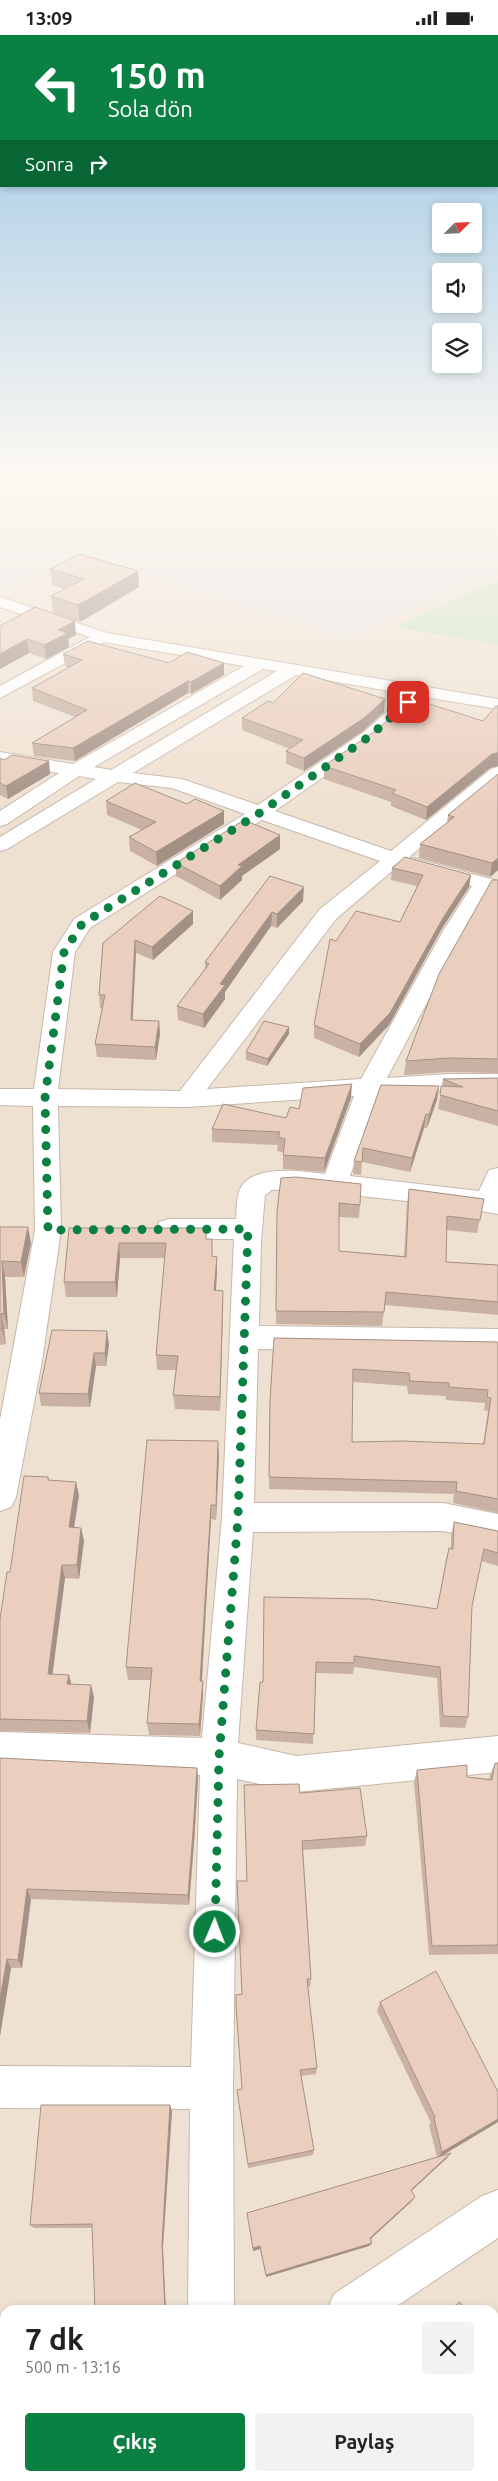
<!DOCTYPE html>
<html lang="tr">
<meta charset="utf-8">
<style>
body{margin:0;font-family:Ubuntu,sans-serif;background:#f2f2f2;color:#222;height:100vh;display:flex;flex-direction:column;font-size:19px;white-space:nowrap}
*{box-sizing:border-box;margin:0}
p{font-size:16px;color:#767676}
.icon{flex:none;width:28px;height:28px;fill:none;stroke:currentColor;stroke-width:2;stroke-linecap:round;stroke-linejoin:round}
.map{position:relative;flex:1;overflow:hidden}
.sheet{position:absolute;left:0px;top:2270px;width:499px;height:176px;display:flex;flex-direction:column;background:#fff;border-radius:15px 15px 0 0;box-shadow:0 2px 8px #0003}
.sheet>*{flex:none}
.guide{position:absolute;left:0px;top:0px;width:499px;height:152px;box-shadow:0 2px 8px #0003;background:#0b8043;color:#fff;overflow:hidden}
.needle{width:32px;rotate:66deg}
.buttons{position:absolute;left:432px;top:168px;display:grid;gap:10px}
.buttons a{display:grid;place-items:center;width:50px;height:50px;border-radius:5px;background:#fff;box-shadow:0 2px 8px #0003;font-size:25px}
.pin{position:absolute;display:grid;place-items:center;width:42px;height:42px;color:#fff;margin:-21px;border-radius:10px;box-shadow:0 2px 8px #0006}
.me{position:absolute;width:55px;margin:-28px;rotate:1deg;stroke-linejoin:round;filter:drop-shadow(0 0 4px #0008)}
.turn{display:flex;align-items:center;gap:18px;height:105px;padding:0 25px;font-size:22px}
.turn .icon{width:65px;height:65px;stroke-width:2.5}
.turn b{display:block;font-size:35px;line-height:42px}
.then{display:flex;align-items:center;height:48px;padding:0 25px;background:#0003;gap:10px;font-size:19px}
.round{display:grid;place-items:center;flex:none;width:52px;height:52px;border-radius:5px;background:#f2f2f2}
.summary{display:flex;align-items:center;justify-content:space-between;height:85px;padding:0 25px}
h1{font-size:30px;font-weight:700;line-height:38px}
.primary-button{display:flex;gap:10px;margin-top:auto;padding:10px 25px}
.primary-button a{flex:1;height:58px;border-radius:5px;background:#0b8043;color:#fff;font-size:20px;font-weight:700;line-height:58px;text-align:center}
.primary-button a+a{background:#f2f2f2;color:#222}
.status{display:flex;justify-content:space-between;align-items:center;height:35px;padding:0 25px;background:#fff;direction:ltr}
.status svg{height:14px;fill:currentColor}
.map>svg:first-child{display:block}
</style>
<div class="status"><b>13:09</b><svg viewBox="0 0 49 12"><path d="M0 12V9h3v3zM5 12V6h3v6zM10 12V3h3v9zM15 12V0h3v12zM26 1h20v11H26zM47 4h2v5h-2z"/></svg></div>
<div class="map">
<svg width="498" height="2446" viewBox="0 0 498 2446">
<rect width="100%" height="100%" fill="#f8efe2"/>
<path fill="#efe1d2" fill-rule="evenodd" d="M0,438H498V2446H0ZM5,2275H494V2441H5Z"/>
<path fill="#e8e2dd" d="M0,438H473L498,443V539L347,605L78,519L0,559Z"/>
<path fill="#d1e3c3" d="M498,545V610L394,592Z"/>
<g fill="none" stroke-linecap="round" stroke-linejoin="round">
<g stroke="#c7b7ab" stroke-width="2">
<path id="minor" d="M0,562L107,598L498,664V674L424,662L376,705L275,776L391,816L491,734L498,732V748L409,822L498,846V858L489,856L465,896L387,1043L448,1039H498V1055H448L379,1060L350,1141L479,1156L489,1135L498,1133V1179L452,1171L296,1154L272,1155L265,1160L261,1206L259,1291L498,1294V1318L258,1314L254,1468H443L498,1479V1507L443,1496L253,1497L238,1708L296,1721L498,1701V1737L296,1757L237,1744L233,2053L234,2275H188L190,2074L0,2073V2031L191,2032L200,1740L0,1733V1697L202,1703L222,1483L234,1204H169L159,1201L156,1194L159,1187L169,1184H236C237,1175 236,1165 239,1157C247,1128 304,1136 325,1139L354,1061L187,1072L58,1071L61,1195L42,1326L16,1462L11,1472L0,1476V1385L35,1195L33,1071L0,1070V1054H34L53,917L74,884L245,779L172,753L118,747L7,814L0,816V802L96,744L79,741L7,789L0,791V776L59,738L0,729V717L73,729L244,631L104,607L0,663V651L90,602L0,572ZM263,634L277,636L111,735L94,732ZM296,640L407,659L364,697L258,770L182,744L133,738ZM262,785L380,826L320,874L180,1056L58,1054L75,917L90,893ZM398,831L472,851L443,896L361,1044L207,1054L336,884Z
M498,2155V2203L391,2275H327L334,2259L482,2161Z
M37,2441H94L92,2446H35Z
M190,2441H240L241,2446H191Z"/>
</g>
<use href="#minor" fill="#fff" fill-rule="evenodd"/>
</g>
<path fill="#c9b2a3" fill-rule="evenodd" d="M50,534L139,552L80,587L53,578L51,561L65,554L52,550Z
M0,591L76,600L68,604L69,612L46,624L29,618L0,634Z
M63,619L169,628L224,640L191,659L188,658L75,726L34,721L32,708L75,682L33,666L32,653L69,633L65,631Z
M273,668L384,677L363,696L304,736L286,729V716L290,714L242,695V683Z
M498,671V731L490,733L426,785L391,771V767L324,744V731L378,694L408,672L483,686Z
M0,723L4,725L49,726L50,739L8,764L0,760Z
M498,739V835L490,842L419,823L420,809L447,788L448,780Z
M106,766L187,769L224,776V789L157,831L130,816L129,802L142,795L107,780Z
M280,814L242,841V845L220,865L176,841V828Z
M405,822L469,852L441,895L389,990L359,1022L314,1003V990L336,906L400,887L417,851L391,845L392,833Z
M270,841L303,866L277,893L271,891L225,957V964L204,993L178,985L177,971L205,934V927Z
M498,845V1038L448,1037L404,1040L406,1026Z
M193,876V889L153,925L136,918L132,985L159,986L160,999L156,1025L97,1022L95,1009L102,973H100L99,960L103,908Z
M289,992V999L267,1031L246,1025V1017Z
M498,1043V1091L438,1074L443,1044Z
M381,1050L439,1051L437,1065L427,1093H424L410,1137L362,1127L361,1140L353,1139L354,1126Z
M351,1063L324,1137L283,1134V1117L277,1116L278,1110L212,1107V1094L286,1083L299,1074Z
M281,1143L360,1170L359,1183L339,1182V1216L404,1221L407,1168L409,1154L484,1164L477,1198L446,1195V1227L498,1230V1280L385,1270L382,1291L276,1289L277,1176Z
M0,1192L31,1208L24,1242H5L8,1294H4L6,1309L0,1310Z
M69,1193L206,1204L212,1221L217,1222V1237L216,1255L223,1256V1271L220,1376L175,1374L173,1360L176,1335H157L156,1320L165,1223H120L117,1262H66L64,1247Z
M52,1295L109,1309L106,1331H96L90,1372L41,1371L39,1358Z
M274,1303L498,1307V1478L453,1468L454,1459L269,1454L270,1365ZM353,1347L407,1351L408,1359L446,1361V1365L485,1368L484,1375L488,1376L483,1409L352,1407Z
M219,1421L216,1485L211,1484L202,1646H203V1659L200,1701L149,1700L147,1688L151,1645H128L126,1632Z
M48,1442L49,1446L79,1460L74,1492L81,1493L84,1506L79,1544L65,1543L52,1639L69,1640L71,1649L94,1662L90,1698L0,1696V1584L10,1537Z
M454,1487L498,1496V1531L481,1526L472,1571L468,1682L465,1693L440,1692L437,1643L354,1632L353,1639L316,1638L313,1709L256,1705V1695L263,1647L437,1574L446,1525L449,1513H451V1500Z
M0,1723L197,1733L198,1744L194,1808L189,1870L31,1864L22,1933H11L0,2001Z
M495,1728H498V1919L429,1920L414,1747L417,1735L467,1742L489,1744L490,1740Z
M300,1758L367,1801L365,1811L303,1815L311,1944L310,1952H308L317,2033L316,2039L301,2041L314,2115L313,2120L248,2133L237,2055L242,2054V1959Z
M380,1967L498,2057V2087L441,2121L447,2123L411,2156L412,2166L371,2204L372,2208L369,2211L266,2242L260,2214L253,2216L247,2178L437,2122L429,2090L431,2088L377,1976Z
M170,2070L172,2076L163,2212L92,2193H34L30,2190Z"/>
<path fill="#a49185" d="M138,536L139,552L80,587L78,570Z
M75,586L76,600L68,604L69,612L46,624L44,610L58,595Z
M27,604L29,618L0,634V619Z
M224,628V640L191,659V647Z
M188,646V658L75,726L73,713Z
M385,664L384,677L363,696L304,736V723Z
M498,718V731L490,733L426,785L427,772L492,719Z
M49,726L50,739L8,764L6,751Z
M224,776V789L157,831L156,817Z
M280,800V814L242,841V845L220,865V851L238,830Z
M498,823V835L490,842L492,828Z
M471,840L469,852L441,895L389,990L359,1022L360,1009Z
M304,852L303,866L277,893V879Z
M193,876V889L153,925L152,912Z
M272,877L271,891L225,957V964L204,993L203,979L220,949Z
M135,905L136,918L132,998L131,985Z
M159,986L160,999L156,1025L155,1012Z
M289,992V999L267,1031L268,1024Z
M352,1049L351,1063L324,1137L325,1123Z
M439,1051L437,1065L427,1093L429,1080Z
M426,1079L424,1093L410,1137L412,1123Z
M28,1192L31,1208L24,1242L21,1227Z
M119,1208L120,1223L117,1262L115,1247Z
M217,1222V1237L215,1270L214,1255Z
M2,1226L5,1242L8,1294L4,1278Z
M223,1256V1271L220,1376V1362Z
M1,1279L4,1294L6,1309L2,1294Z
M107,1296L109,1309L106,1331L105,1318Z
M94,1318L96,1331L90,1372L88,1359Z
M218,1406L219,1421L216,1485V1470Z
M76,1447L79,1460L72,1506L69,1492Z
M211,1470V1484L201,1659L200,1646Z
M81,1493L84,1506L79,1544L77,1530Z
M62,1530L65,1543L51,1651L48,1639Z
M69,1640L72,1652L67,1649Z
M203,1646V1659L200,1701L199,1689Z
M91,1650L94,1662L90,1698L87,1686Z
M197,1733L198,1744L194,1808L189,1870L188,1860Z
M27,1854L31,1864L22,1933L18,1925Z
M7,1924L11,1933L0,2001V1964Z
M170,2070L172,2076L163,2212L166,2275H165L162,2209Z
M498,2084V2087L438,2123L442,2117Z
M451,2118L447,2123L408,2159L411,2155Z
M415,2162L412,2166L368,2206L370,2203Z
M372,2208L369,2211L266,2242V2240Z
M260,2211V2214L253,2216V2213Z"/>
<path fill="#eacfbe" stroke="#a49185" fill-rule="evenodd" d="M79,519L138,536L78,570L51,561L84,544L50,534Z
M35,572L75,586L58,595L68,598L44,610L27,604L0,619V591Z
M88,606L169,628L187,617L224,628L191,647L188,646L73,713L32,708L87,675L32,653L82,625L63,619Z
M303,638L385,664L364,683L304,723L286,716L303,705L242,683L268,666L273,668Z
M417,665L483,686L496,671H498V718L492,719L427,772L392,758L396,755L324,731L378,694L404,670L408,672Z
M12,720L49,726L6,751L0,748V723L4,725Z
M498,739V823L492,828L420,809L454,782L448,780Z
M135,748L187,769L195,764L224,776L156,817L129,802L156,787L106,766Z
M244,785L280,800L238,830L242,831L220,851L176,828Z
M405,822L471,840L443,883L390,978L360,1009L314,990L330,904L336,906L356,876L400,887L423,840L392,833Z
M270,841L304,852L277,879L272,877L220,949L225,950L203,979L177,971L209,929L205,927Z
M492,845H498V1024L450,1023L406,1026L439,939Z
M160,861L193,876L152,912L135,905L131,985L159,986L155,1012L95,1009L105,960H99L103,908Z
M264,986L289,992L268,1024L246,1017Z
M498,1043V1076L440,1060L441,1051L463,1052L443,1044Z
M352,1049L325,1123L283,1120L285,1104L278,1102L280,1097L212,1094L223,1069L286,1083L290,1072L299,1074L303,1053Z
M381,1050L439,1051L429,1080L426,1079L412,1123L363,1113L362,1127L354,1126Z
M296,1142L361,1149L360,1170L339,1168V1216L406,1222L409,1154L484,1164L480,1185L447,1181L446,1227L498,1230V1267L386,1257L384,1277L276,1276L277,1176L281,1143Z
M0,1192H28L21,1227L2,1226L4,1278L1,1279L2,1294H0Z
M69,1193H206V1204H212V1221L217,1222L214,1255L223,1256L220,1362L173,1360L178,1321L156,1320L166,1208H119L115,1247H64Z
M52,1295L107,1296L105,1318H94L88,1359L39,1358Z
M274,1303L498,1307V1464L456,1456L457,1447L269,1442L270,1365ZM353,1334L409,1338L410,1346L449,1348V1352L488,1355L487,1362L491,1363L484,1409L402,1406L352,1407Z
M147,1405L218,1406L216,1470H211L200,1646H203L199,1689L147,1688L152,1633L126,1632Z
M24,1441L48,1442V1445L76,1447L69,1492L81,1493L77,1530H62L48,1639L69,1640L67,1649L91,1650L87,1686L0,1684V1584L7,1537H10Z
M454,1487L498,1496V1518L484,1514L472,1571L468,1682L443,1681L440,1632L354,1621V1628L316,1627L314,1699L256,1695L260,1647H263L264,1562L369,1564L437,1574L449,1513L453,1514Z
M0,1723L197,1733L193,1797L188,1860L27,1854L18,1925L7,1924L0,1964Z
M495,1728H498V1910L432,1911L417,1735L467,1730V1742L492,1745Z
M299,1749L300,1758L360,1753L367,1801L302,1806L311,1944H307L317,2033L300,2035L314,2115L248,2129L237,2055L242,2054L236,1971V1960L242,1959L237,1846H247L244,1750Z
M436,1936L498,2057V2084L442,2117L434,2083L435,2082L380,1967Z
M41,2070H170L162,2209L165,2275H95L92,2189L30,2190Z
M451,2118L411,2155L415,2162L370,2203L372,2208L266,2240L260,2211L253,2213L247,2178Z
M460,2267L464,2275H449Z
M494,2335L498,2344V2361L494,2364Z
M336,2441H432L434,2446H338Z"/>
<linearGradient id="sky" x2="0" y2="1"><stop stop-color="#95c3e4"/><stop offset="0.56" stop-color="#fcf8f2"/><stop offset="1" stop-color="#fcf8f2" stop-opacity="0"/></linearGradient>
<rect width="498" height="780" fill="url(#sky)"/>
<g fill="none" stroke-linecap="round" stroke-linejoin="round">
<path stroke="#0b8043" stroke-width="9" stroke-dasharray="0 16.2" d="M215,1897L219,1722L238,1483L248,1194L48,1195L45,1063L64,917L82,889L258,779L370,701L408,667"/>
</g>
</svg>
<div class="buttons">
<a><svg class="needle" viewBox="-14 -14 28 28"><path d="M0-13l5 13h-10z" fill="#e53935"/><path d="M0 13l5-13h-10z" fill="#767676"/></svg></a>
<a><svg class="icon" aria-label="sound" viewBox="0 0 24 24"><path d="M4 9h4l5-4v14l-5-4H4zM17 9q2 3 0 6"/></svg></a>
<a><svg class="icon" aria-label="layers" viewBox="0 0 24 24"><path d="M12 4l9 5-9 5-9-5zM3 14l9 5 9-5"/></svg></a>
</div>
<div class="pin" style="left:408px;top:667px;background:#d93025"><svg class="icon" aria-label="arrive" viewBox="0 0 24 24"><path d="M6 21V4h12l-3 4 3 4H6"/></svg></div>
<svg class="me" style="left:215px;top:1897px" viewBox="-20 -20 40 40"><circle r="17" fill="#0b8043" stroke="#fff" stroke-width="3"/><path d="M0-11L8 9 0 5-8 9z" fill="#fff"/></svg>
<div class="guide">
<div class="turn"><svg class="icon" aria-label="left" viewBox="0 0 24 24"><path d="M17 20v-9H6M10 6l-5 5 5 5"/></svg><div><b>150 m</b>Sola dön</div></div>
<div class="then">Sonra<svg class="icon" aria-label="right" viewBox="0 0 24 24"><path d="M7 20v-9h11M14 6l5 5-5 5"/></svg></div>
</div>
<section class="sheet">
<div class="summary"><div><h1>7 dk</h1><p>500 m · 13:16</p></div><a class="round"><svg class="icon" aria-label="close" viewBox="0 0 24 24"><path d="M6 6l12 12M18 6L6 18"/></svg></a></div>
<div class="primary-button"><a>Çıkış</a><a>Paylaş</a></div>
</section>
</div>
